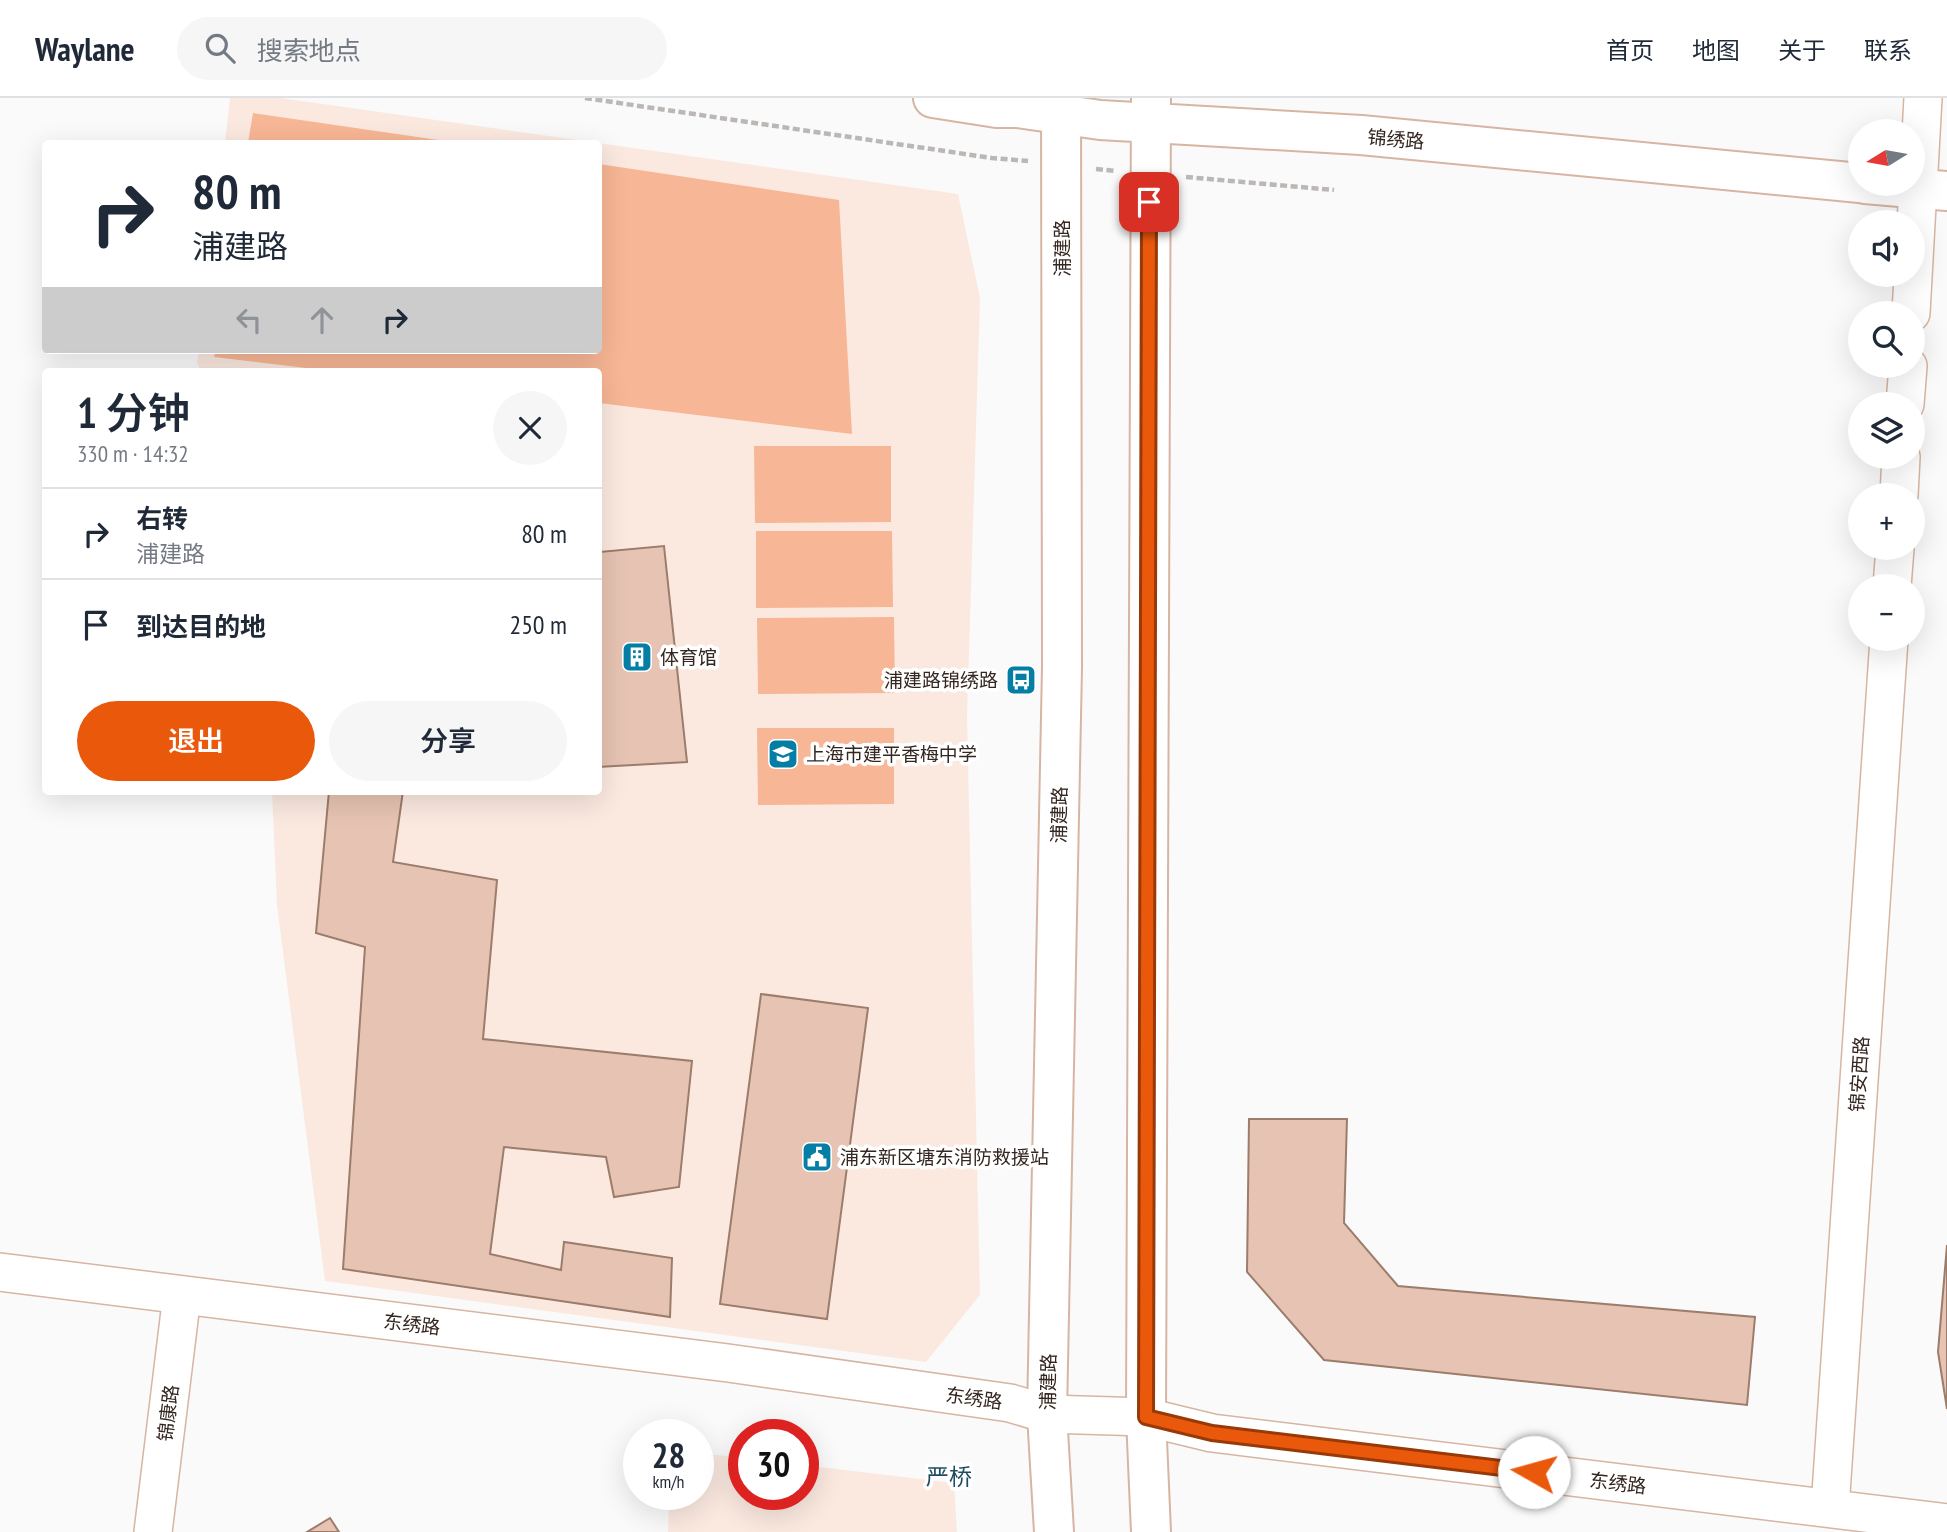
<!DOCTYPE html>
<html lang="zh">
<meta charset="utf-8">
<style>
body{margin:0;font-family:"PT Sans Narrow","Noto Sans SC",sans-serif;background:#f6f6f7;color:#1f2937;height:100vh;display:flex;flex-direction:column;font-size:26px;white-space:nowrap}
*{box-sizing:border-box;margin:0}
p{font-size:23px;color:#747a83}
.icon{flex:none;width:38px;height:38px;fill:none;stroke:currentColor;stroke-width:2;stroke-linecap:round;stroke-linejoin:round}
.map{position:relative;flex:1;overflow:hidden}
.panel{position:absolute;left:42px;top:270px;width:560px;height:427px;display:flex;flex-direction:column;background:#fff;border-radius:7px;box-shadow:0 7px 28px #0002}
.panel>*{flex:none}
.banner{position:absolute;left:42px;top:42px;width:560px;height:214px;border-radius:7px;box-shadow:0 7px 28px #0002;background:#fff;color:#1f2937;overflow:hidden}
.needle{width:46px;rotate:259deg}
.buttons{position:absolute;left:1848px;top:21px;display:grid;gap:14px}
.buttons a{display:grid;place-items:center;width:77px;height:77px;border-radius:50%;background:#fff;box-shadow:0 7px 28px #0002;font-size:35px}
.speed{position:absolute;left:623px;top:1321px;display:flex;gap:14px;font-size:35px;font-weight:700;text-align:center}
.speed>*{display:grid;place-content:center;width:91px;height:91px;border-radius:50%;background:#fff;box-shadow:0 7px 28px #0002;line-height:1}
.speed small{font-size:18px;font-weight:400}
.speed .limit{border:10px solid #d22;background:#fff;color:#111}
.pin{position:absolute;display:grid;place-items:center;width:60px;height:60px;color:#fff;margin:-30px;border-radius:14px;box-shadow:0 4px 10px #0006}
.me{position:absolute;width:77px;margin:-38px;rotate:277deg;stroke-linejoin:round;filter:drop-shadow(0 0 5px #0008)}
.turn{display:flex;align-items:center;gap:24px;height:147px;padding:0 35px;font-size:32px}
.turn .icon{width:91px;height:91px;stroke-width:2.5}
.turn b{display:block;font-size:49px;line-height:60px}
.lanes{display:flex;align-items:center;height:66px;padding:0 35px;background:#0003;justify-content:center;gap:35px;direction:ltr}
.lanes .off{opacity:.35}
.round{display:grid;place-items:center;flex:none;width:74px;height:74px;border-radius:37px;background:#f6f6f7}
.summary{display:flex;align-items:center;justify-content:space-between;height:119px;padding:0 35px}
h1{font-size:42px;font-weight:600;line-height:52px}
.action{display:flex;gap:14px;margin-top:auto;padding:14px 35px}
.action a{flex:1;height:80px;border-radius:42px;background:#ea580c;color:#fff;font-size:28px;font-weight:600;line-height:80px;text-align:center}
.action a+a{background:#f6f6f7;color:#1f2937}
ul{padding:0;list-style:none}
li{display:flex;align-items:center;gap:21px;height:91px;padding:0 35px;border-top:2px solid #e0e1e3}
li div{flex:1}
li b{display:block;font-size:26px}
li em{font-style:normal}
header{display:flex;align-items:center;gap:42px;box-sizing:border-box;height:98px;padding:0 35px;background:#fff;border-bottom:2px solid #e0e1e3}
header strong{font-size:33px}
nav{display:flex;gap:38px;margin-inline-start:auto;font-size:24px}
.search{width:490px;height:63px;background:#f6f6f7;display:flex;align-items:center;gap:18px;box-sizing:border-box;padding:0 24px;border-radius:38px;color:#747a83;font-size:26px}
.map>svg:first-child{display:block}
</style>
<header>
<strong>Waylane</strong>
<div class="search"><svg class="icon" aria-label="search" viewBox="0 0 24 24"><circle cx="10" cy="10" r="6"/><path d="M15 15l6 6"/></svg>搜索地点</div>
<nav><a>首页</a><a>地图</a><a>关于</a><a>联系</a></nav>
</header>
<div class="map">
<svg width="1947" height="1434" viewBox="0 0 1947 1434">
<rect width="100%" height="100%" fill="#fafafa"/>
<path fill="#fbe9e0" d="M230,0H281L958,96L980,200L967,619L980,1197L926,1264L325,1183L277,807L272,693H598V273H201L197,265L199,252H598V46L225,45Z
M698,1355L744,1360V1396H803V1367L954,1385L957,1434H668L669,1397L698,1396Z"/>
<path fill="#f7b695" d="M253,15L459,45H248Z
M599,66L839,102L852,336L599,305L598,273H331L214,259L216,252H598Z
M754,348H891V424L755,425Z
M756,433H892L893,509L756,510Z
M894,519L895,595L758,596L757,520Z
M757,630H894V706L758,707Z"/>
<path fill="#e6c3b2" stroke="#9c7c6b" stroke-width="2" d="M598,446L600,454L664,448L687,664L598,669Z
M329,693H403L393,764L497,782L483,941L692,963L679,1089L614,1099L606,1059L504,1049L490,1156L561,1172L564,1144L672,1160L670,1219L343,1171L365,849L316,835Z
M761,896L868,910L827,1221L720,1206Z
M1249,1021H1347L1344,1125L1398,1188L1755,1219L1747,1307L1324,1262L1247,1174Z
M1947,1147V1311L1938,1254Z
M330,1420L339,1434H307Z"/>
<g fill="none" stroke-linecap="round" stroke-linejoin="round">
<g stroke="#d7b5a3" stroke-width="40">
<path id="minor" d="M1911,215L1923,0
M1905,306L1908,268
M1899,397L1901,359
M1892,488L1895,450
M0,1174L728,1265L1010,1305L1047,1316L1146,1319L1212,1335L1947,1425
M1830,1410L1889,541
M153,1434L182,1197"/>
</g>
<g stroke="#d7b5a3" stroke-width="42">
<path id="major" d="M933,0L997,10H1017L1100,22L1361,37L1860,85
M1865,86L1947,93
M1054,1434L1047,1316L1062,569L1061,0
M1151,1434L1146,1319L1151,0"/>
</g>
<path stroke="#bbb7b5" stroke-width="4.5" stroke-dasharray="7 3.5" stroke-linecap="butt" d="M585,0L992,60L1028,63
M1096,71L1115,73
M1186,79L1334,92"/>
<use href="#minor" stroke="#fff" stroke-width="37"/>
<use href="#major" stroke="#fff" stroke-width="38"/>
</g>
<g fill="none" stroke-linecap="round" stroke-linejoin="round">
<g stroke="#983908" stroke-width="18">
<path id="route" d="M1149,104L1146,1319L1212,1335L1534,1374"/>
</g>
<use href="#route" stroke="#ea580c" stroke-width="12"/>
</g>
<defs>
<g id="building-square" transform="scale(1.575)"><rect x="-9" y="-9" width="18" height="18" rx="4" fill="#047ea5" stroke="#fff"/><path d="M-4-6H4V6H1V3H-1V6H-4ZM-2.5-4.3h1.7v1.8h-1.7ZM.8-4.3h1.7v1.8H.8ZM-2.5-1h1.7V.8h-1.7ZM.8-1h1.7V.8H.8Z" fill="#fff"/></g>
<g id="bus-square" transform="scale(1.575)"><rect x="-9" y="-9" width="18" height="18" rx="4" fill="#047ea5" stroke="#fff"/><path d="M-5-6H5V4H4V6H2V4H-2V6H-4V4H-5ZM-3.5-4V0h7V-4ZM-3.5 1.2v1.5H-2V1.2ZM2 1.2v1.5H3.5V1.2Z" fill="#fff"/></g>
<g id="school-square" transform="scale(1.575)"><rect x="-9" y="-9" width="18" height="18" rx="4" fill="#047ea5" stroke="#fff"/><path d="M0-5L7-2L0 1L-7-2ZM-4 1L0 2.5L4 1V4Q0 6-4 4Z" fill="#fff"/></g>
<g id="civic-square" transform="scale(1.575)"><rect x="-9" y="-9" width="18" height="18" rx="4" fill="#047ea5" stroke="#fff"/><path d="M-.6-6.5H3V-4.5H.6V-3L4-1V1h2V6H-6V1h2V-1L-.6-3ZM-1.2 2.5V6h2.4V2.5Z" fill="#fff"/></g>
</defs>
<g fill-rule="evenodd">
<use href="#building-square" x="637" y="559"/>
<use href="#bus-square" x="1021" y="582"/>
<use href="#school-square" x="783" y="656"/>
<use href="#civic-square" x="817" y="1059"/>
</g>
<g text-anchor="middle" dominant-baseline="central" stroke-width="7" stroke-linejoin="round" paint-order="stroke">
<g font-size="19" fill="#342620" stroke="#fff">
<text transform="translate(1396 41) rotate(5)">锦绣路</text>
<text transform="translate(1062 150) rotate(-90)">浦建路</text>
<text transform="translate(1059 717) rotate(-89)">浦建路</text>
<text transform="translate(1859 976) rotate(-86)">锦安西路</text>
<text transform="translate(412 1226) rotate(7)">东绣路</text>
<text transform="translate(1048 1284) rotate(-89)">浦建路</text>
<text transform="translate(974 1300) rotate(8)">东绣路</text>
<text transform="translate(168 1315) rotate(-83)">锦康路</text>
<text transform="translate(1618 1385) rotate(7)">东绣路</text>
</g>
<g font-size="19" fill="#342620" stroke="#fff" text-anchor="start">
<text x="660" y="559">体育馆</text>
<text x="998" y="582" text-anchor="end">浦建路锦绣路</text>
<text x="806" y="656">上海市建平香梅中学</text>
<text x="840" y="1059">浦东新区塘东消防救援站</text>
</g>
<g font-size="23" fill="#1e4d60" stroke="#fff">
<text x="949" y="1378">严桥</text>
</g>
</g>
</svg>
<div class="buttons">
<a><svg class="needle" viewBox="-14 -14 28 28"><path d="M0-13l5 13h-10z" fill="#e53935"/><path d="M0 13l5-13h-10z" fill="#747a83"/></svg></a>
<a><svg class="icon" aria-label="sound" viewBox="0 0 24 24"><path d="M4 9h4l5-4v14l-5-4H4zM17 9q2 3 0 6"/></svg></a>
<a><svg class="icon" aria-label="search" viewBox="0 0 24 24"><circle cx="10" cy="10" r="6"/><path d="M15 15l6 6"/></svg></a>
<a><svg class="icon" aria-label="layers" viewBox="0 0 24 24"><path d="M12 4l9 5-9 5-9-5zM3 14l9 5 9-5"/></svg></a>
<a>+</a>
<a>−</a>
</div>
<div class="speed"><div>28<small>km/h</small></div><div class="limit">30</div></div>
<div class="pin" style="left:1149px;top:104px;background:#d93025"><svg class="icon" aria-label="arrive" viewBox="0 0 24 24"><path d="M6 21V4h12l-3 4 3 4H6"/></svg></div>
<svg class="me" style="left:1534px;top:1374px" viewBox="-20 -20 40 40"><circle r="19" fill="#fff"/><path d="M0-13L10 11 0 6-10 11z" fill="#ea580c"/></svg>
<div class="banner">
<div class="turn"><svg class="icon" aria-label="right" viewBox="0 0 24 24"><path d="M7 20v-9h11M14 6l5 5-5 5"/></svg><div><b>80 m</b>浦建路</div></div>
<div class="lanes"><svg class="icon off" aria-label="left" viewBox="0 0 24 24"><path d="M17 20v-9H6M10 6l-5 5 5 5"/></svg><svg class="icon off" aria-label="ahead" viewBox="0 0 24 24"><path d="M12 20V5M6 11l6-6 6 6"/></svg><svg class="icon" aria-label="right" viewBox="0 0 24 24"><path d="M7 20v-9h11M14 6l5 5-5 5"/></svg></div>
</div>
<section class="panel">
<div class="summary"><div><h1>1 分钟</h1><p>330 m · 14:32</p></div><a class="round"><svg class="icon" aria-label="close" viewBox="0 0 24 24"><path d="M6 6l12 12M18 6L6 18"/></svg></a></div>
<ul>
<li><svg class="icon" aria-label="right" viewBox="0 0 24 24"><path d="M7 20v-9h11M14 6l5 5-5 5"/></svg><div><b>右转</b><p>浦建路</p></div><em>80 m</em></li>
<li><svg class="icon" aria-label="arrive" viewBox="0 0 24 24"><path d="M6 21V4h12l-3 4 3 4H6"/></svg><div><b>到达目的地</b></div><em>250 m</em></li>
</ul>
<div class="action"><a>退出</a><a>分享</a></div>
</section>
</div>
